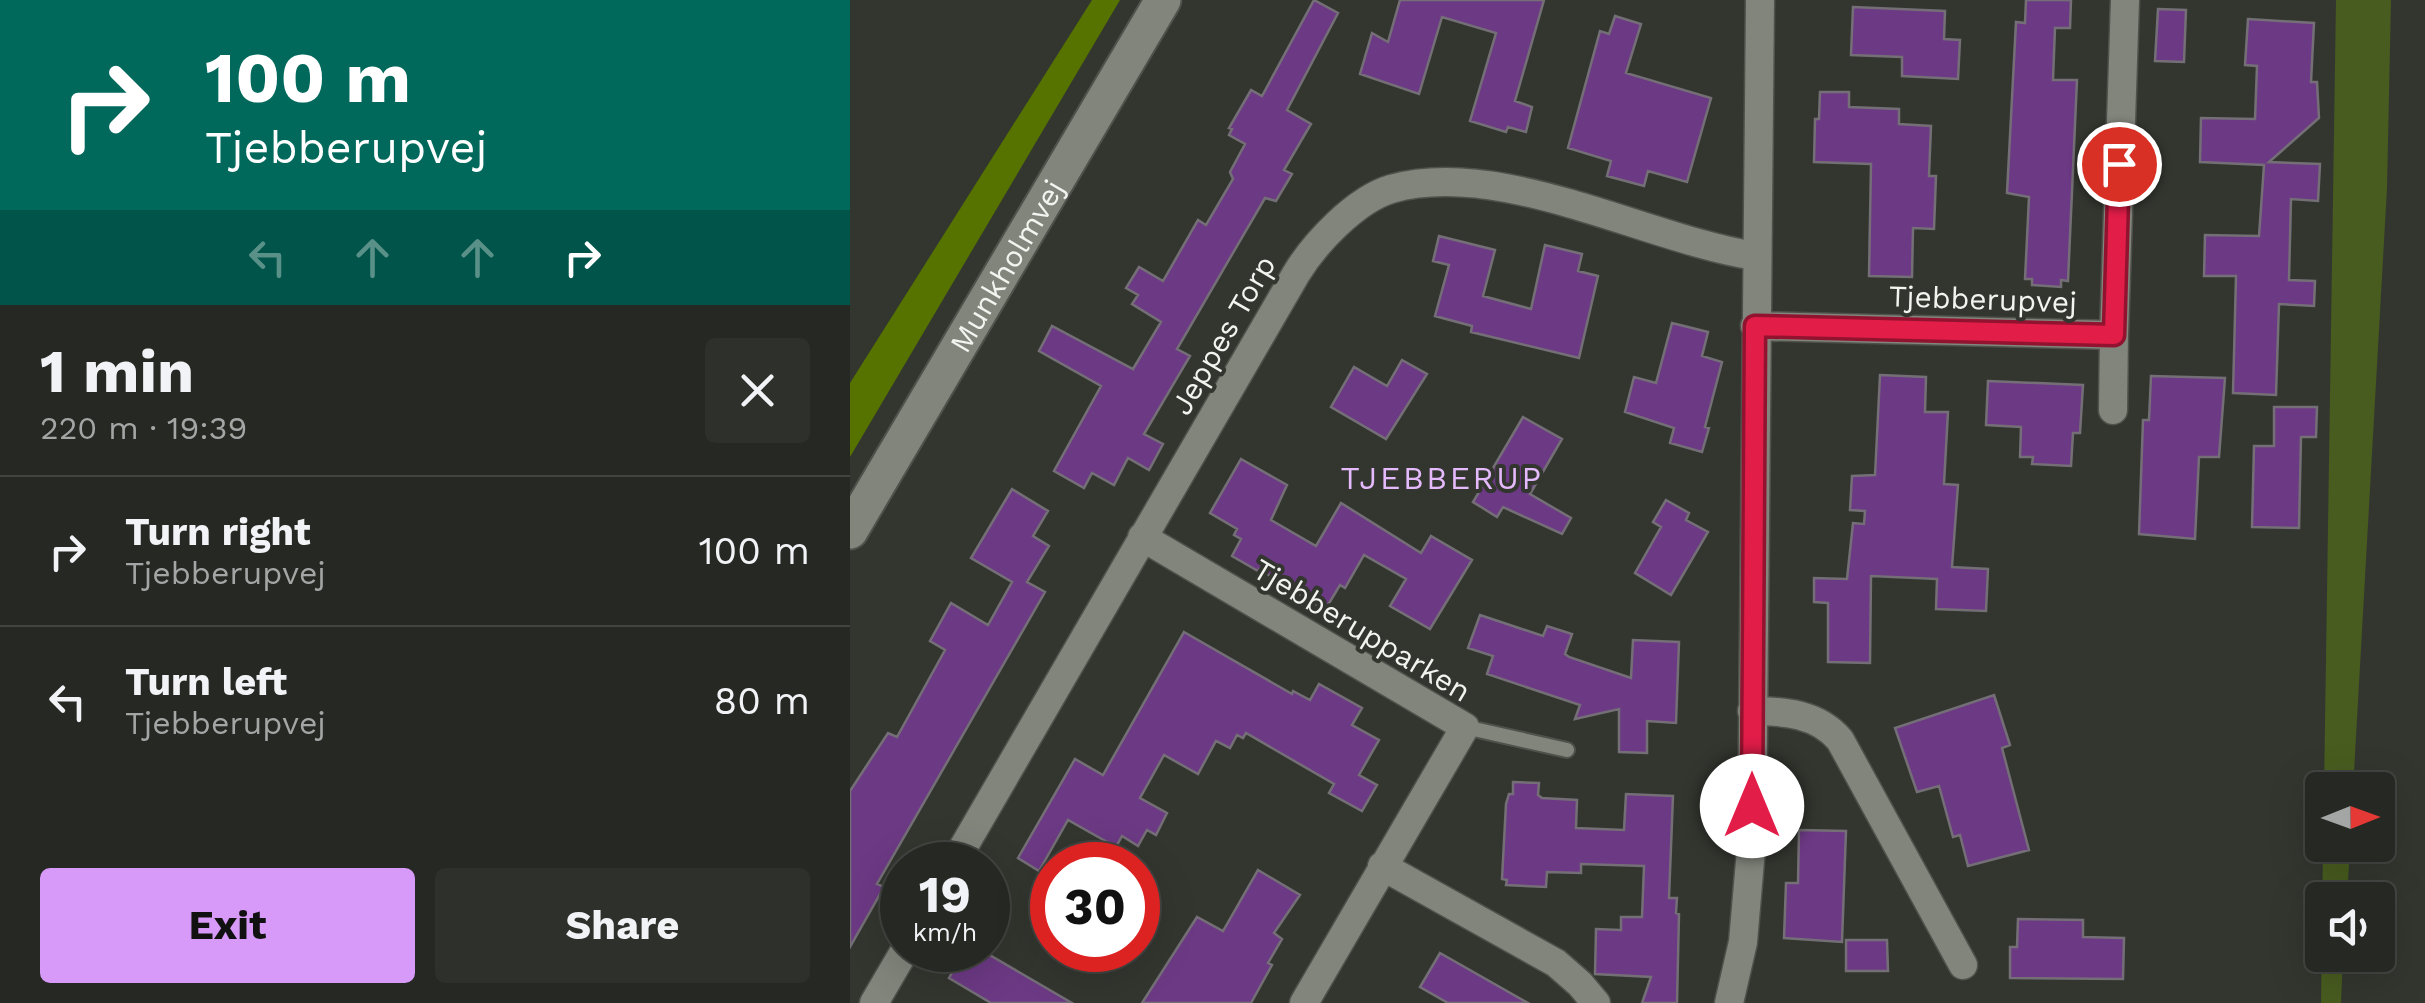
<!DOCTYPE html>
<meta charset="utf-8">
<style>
body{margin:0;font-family:"Work Sans",sans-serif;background:#2e302b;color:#f1f3f6;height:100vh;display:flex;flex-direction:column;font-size:38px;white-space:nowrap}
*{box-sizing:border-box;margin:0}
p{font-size:32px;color:#a4a6a6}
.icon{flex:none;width:55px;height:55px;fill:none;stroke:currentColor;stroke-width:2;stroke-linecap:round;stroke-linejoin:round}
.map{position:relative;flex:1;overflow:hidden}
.details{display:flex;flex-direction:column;background:#262823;width:850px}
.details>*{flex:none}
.banner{background:#00695c;color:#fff;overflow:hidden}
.needle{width:65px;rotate:89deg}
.tools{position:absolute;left:1455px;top:772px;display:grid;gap:20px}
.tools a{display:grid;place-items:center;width:90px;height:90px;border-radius:10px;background:#262823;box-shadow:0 10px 40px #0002,0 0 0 2px #424441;font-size:50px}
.speed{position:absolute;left:30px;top:842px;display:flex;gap:20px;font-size:50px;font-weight:700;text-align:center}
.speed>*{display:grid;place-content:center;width:130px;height:130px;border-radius:50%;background:#262823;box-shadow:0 10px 40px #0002,0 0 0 2px #424441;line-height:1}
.speed small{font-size:25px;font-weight:400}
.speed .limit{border:15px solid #d22;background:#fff;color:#111}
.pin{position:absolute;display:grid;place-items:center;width:85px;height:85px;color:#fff;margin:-42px;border:5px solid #fff;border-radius:50%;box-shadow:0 2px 10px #0007}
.me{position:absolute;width:110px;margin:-55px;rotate:0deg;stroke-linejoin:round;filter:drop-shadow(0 0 8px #0008)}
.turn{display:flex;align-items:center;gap:35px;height:210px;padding:0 40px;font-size:45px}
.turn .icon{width:130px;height:130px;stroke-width:2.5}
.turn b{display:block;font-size:70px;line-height:85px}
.lanes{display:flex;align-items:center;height:95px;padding:0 40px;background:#0003;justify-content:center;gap:50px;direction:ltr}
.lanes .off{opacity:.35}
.round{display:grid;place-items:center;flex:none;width:105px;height:105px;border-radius:10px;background:#2e302b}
.summary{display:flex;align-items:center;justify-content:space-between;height:170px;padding:0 40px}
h1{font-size:60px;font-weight:700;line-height:75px}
.cta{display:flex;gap:20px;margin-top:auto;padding:20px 40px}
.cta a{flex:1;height:115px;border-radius:10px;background:#d89af8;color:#111;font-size:40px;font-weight:700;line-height:115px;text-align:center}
.cta a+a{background:#2e302b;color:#f1f3f6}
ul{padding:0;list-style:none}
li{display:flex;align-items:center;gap:30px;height:150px;padding:0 40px;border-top:2px solid #424441}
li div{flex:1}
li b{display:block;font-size:38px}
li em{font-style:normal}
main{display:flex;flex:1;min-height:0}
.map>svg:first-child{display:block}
</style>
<main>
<section class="details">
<div class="banner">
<div class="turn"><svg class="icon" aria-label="right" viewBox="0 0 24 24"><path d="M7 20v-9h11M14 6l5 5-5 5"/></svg><div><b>100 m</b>Tjebberupvej</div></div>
<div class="lanes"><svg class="icon off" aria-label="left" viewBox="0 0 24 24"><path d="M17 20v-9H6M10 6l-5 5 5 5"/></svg><svg class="icon off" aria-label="ahead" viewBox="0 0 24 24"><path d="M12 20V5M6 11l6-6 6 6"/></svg><svg class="icon off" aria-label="ahead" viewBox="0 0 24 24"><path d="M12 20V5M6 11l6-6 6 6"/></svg><svg class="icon" aria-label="right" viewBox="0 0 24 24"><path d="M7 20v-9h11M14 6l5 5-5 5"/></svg></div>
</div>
<div class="summary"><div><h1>1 min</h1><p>220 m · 19:39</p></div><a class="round"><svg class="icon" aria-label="close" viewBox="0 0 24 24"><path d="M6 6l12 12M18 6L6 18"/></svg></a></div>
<ul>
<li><svg class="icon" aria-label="right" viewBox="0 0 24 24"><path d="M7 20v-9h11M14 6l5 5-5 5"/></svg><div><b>Turn right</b><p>Tjebberupvej</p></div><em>100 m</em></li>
<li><svg class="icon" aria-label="left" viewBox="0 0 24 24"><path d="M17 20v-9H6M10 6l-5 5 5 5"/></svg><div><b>Turn left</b><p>Tjebberupvej</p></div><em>80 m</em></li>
</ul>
<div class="cta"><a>Exit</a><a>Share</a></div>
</section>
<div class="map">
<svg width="1575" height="1003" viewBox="0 0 1575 1003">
<rect width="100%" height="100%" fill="#33362f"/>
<path fill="#485c1f" d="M1486,0H1541L1537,188L1503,790H1474Z
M1473,845H1500L1497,900H1472V955H1493L1491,1003H1471Z"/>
<path fill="#567300" d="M242,0H270L0,457V383Z"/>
<path fill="#6c3984" stroke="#746f76" stroke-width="2.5" d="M464,0L488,13L437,110L461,124L434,170L442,174L426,201L415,198L327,349L340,356L294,434L313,444L299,470L278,458L264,485L242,473L234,488L204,471L251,386L189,351L202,326L283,369L311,322L282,304L288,295L276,288L289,267L313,281L348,220L356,225L383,179L380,172L395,144L379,135L382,129L379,128L401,90L412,96Z
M550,0H694L665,101L682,107L676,132L658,127L656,132L620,121L646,33L592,17L569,94L510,74L522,33L538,42Z
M1176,0H1221L1220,28H1205L1203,80H1227L1218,281L1211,280V287L1182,285V279H1175L1179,197L1157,193L1166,22L1175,23Z
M1003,7L1095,11L1094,39L1110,40L1108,79L1052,76V57L1001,55Z
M1308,9L1336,10L1334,62L1305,61Z
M765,16L791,24L776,73L861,98L837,182L798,171L794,186L757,176L761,161L718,148L750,31L759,34Z
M1398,19L1464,23L1461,82H1467L1469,118L1419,162L1470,164L1468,201L1441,199L1439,280L1465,281L1464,306L1429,304L1426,395L1383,393L1386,276H1354L1355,235L1409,236L1414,165L1350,162L1351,118L1405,119L1407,66L1395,65Z
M970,92H999V107L1049,109V124L1081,126L1079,176H1086L1084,229L1063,228L1062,277L1019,276L1021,164L964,162L965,119H969Z
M589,236L645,250L633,296L681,309L695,245L732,254L728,271L748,276L729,358L621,332L622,326L585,316L599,265L583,261Z
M822,323L858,332L852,356L872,362L855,427L859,428L852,452L820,443L824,428L775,412L784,377L806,383Z
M552,360L577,374L536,439L481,407L504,367L537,386Z
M1030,375L1076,377L1075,412H1098L1094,484L1108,485L1102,567L1138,569L1136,611L1086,609L1087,579L1021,576L1020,663L978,662V603L964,602V578L997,579L1003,523L1014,524L1015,511L1000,510L1002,476L1025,475Z
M1301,376L1375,378L1369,457H1349L1345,539L1289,534L1293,420H1299Z
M1138,381L1233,385L1230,433H1223L1221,466L1182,464L1183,457H1170L1171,427L1136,425Z
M1424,407H1467L1466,437H1451L1449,528L1402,527L1404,446H1424Z
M673,417L712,439L680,494L721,518L712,534L653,507L647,517L623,502Z
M391,459L437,485L421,520L466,546L491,503L571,553L581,536L622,560L580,629L540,606L556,579L514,555L495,588L490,585L475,610L409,569L408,571L382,556L391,539L384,535L387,529L360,513Z
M162,489L198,511L183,536L199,546L177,582L195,592L27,884L34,887L0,947V791L38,733L47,737L95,650L80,641L101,603L138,625L162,582L121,558Z
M816,500L839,513L836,520L858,532L821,595L785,573L811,527L803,522Z
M630,615L693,636L697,626L722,634L715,654L719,657L781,678L783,640L829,642L826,723L797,721V753L769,752V709L725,719L730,705L637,674L643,656L618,648Z
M334,632L442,694L443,691L460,700L469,684L512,708L502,725L529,740L509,775L527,785L512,811L479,793L484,784L396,733L393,738L387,735L380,748L366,741L348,774L314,755L290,798L317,813L306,835L297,830L288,846L272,836L266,847L218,820L189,871L168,858L225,759L253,775Z
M1144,695L1160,745L1152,748L1179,850L1118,866L1110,835L1103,837L1089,786L1067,792L1045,728Z
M663,782L689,783L688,795L692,798L727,800L726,828L774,830L776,794L823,796L819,898H827L826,913L829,914L827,1003H792L801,977L745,974L746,929L771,930V917H792L794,866L731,864V873L697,872L696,887L656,885L657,880L652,879L656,804L659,794H663Z
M949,830L996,831L992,942L934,938L936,883H948Z
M408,870L450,895L424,933L432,939L418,963L422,965L401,1003H292L347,917L373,931Z
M1168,919L1233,920V937L1274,938L1273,979L1160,978V947H1167Z
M996,940H1037L1038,971H996Z
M115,950H131L222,1003H141L99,978Z
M590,953L678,1003H598L570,987Z"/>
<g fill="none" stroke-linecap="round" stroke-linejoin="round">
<g stroke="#4f514b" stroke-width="18">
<path id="service" d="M615,727L717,750"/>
</g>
<g stroke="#4f514b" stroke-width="31">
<path id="minor" d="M905,326L1264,335L1275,0
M1263,410L1264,335
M292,537L615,727L454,1003
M902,711C935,711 968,714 990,740L1113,965
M103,865L446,274C464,244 505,200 541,189C651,158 796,239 905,256
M532,866L706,963L730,984L746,1003
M24,1003L55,950
M879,1003L893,942L902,838L910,0"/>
</g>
<g stroke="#4f514b" stroke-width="39">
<g id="tertiary">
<path id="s1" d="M0,531L313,0"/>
</g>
</g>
<use href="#service" stroke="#81857c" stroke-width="14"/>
<use href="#minor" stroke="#81857c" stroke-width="28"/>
<use href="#tertiary" stroke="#81857c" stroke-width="35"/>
</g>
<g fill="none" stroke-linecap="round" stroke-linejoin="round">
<g stroke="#92132f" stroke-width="25">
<path id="route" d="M902,806L905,326L1264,335L1269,164"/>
</g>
<use href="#route" stroke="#e11d48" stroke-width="18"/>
</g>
<g text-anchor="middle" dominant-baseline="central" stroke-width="8" stroke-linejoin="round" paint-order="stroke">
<g font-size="30" fill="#f2f4ef" stroke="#33362f">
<text stroke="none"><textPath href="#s1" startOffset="308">Munkholmvej</textPath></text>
<text transform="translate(1133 299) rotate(2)">Tjebberupvej</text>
<text transform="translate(373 335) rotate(-60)">Jeppes Torp</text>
<text transform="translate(512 630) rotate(31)">Tjebberupparken</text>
</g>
<g font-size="32" letter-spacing="2.5" fill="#e5bafc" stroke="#33362f">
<text x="592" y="478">TJEBBERUP</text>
</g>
</g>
</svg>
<div class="tools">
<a><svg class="needle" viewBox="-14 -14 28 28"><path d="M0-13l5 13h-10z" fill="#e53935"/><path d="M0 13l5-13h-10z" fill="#a4a6a6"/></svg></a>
<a><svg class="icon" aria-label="sound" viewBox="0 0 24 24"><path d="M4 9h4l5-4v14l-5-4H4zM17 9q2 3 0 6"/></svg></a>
</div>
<div class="speed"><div>19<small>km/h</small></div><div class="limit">30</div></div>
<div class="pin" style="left:1269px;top:164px;background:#d93025"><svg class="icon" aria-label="arrive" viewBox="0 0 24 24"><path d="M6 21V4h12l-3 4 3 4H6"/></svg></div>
<svg class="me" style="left:902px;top:806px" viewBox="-20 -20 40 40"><circle r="19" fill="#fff"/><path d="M0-13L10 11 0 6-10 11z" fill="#e11d48"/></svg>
</div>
</main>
